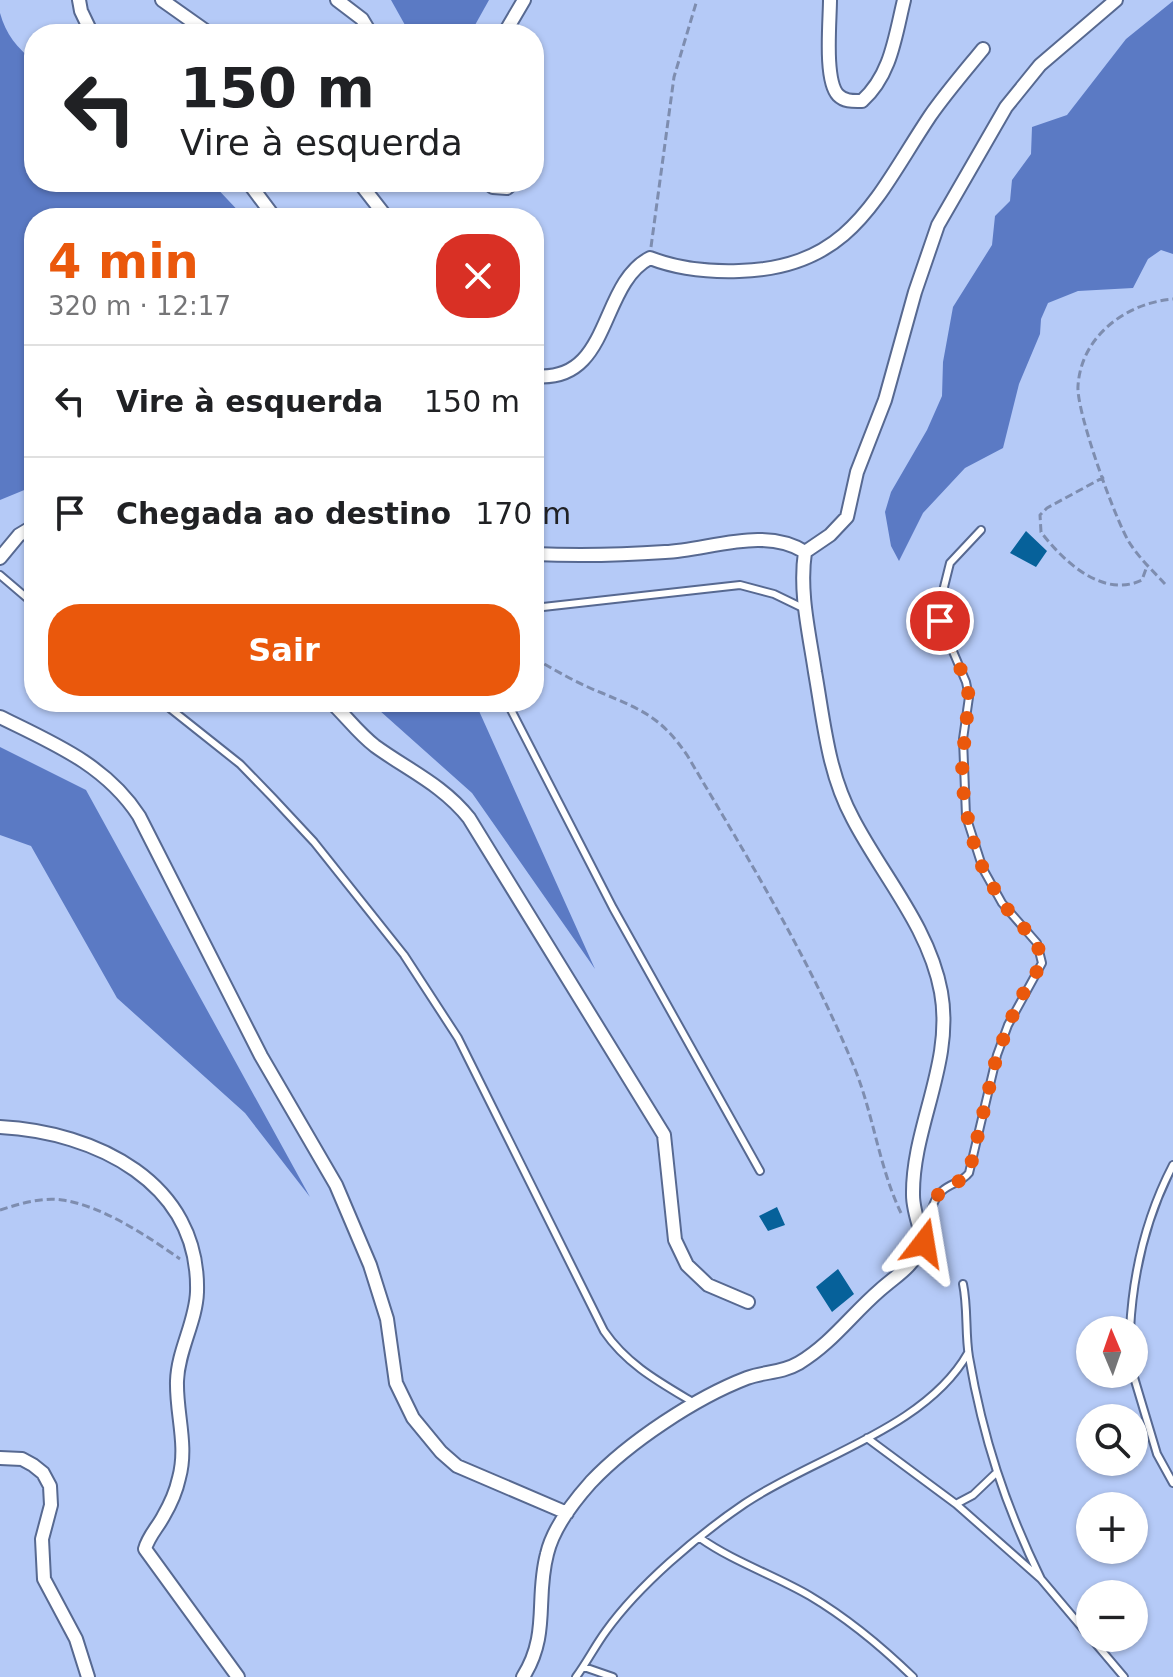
<!DOCTYPE html>
<html lang="pt">
<meta charset="utf-8">
<style>
body{margin:0;font-family:"DejaVu Sans",sans-serif;background:#f2f2f2;color:#202124;height:100vh;display:flex;flex-direction:column;font-size:30px;white-space:nowrap}
*{box-sizing:border-box;margin:0}
p{font-size:26px;color:#757577}
.icon{flex:none;width:44px;height:44px;fill:none;stroke:currentColor;stroke-width:2;stroke-linecap:round;stroke-linejoin:round}
.map{position:relative;flex:1;overflow:hidden}
.side{position:absolute;left:24px;top:208px;width:520px;height:504px;display:flex;flex-direction:column;background:#fff;border-radius:32px;box-shadow:0 2px 6px #0004}
.side>*{flex:none}
.hud{position:absolute;left:24px;top:24px;width:520px;height:168px;border-radius:32px;box-shadow:0 2px 6px #0004;background:#fff;color:#202124;overflow:hidden}
.needle{width:52px;rotate:358deg}
.tools{position:absolute;left:1076px;top:1316px;display:grid;gap:16px}
.tools a{display:grid;place-items:center;width:72px;height:72px;border-radius:50%;background:#fff;box-shadow:0 2px 6px #0004;font-size:40px}
.pin{position:absolute;display:grid;place-items:center;width:68px;height:68px;color:#fff;margin:-34px;border:4px solid #fff;border-radius:50%;box-shadow:0 2px 8px #0007}
.me{position:absolute;width:88px;margin:-44px;rotate:14deg;stroke-linejoin:round;filter:drop-shadow(0 0 6px #0008)}
.turn{display:flex;align-items:center;gap:28px;height:168px;padding:0 24px;font-size:36px}
.turn .icon{width:104px;height:104px;stroke-width:2.5}
.turn b{display:block;font-size:56px;line-height:68px}
.round{display:grid;place-items:center;flex:none;width:84px;height:84px;border-radius:32px;background:#f2f2f2}
.head{display:flex;align-items:center;justify-content:space-between;height:136px;padding:0 24px}
h1{font-size:48px;font-weight:700;line-height:60px;color:#ea580c}
.action{display:flex;gap:16px;margin-top:auto;padding:16px 24px}
.action a{flex:1;height:92px;border-radius:32px;background:#ea580c;color:#fff;font-size:32px;font-weight:700;line-height:92px;text-align:center}
ul{padding:0;list-style:none}
li{display:flex;align-items:center;gap:24px;height:112px;padding:0 24px;border-top:2px solid #e0e0e0}
li div{flex:1}
li b{display:block;font-size:30px}
li em{font-style:normal}
.map>svg:first-child{display:block}
</style>
<div class="map">
<svg width="1173" height="1677" viewBox="0 0 1173 1677">
<rect width="100%" height="100%" fill="#b5caf7"/>
<path fill="#5b7ac4" d="M391,0H489L470,34H410Z
M1173,1V254L1161,250L1148,259L1133,288L1078,291L1048,303L1041,319L1040,334L1019,384L1003,448L965,468L923,513L899,561L891,546L885,512L891,492L927,430L942,396L943,362L953,307L992,245L995,216L1010,201L1012,180L1031,154L1032,127L1067,115L1126,39Z
M0,13C6,35 17,47 34,62V182H211L245,218H34V486L0,500Z
M370,702H475L595,969L472,793Z
M0,747L86,790L310,1197L245,1113L117,998L31,846L0,835Z"/>
<path fill="#06619a" d="M1026,531L1047,551L1036,567L1010,553Z
M777,1207L785,1225L768,1231L759,1216Z
M838,1269L854,1294L832,1312L816,1287Z"/>
<g fill="none" stroke-linecap="round" stroke-linejoin="round">
<g stroke="#576991" stroke-width="10">
<path id="lane" d="M0,575L34,604
M534,608L740,585L774,594L805,609
M162,702L240,764L273,798L314,842L404,955L458,1038L604,1331C627,1365 661,1383 696,1404
M507,702L613,908L760,1171
M925,1239C929,1225 930,1201 942,1191C951,1183 961,1183 969,1173L997,1055L1008,1025L1042,963L1037,943L1002,903L983,869L966,816L963,739L969,697L966,682L940,621L939,607L950,563L981,530
M963,1284C968,1308 965,1333 969,1357C983,1438 1005,1505 1041,1579
M1130,1330C1133,1271 1146,1217 1173,1165
M1133,1374L1157,1454L1173,1483
M867,1438L956,1504L1041,1579L1090,1637
M956,1504L973,1495L995,1474
M700,1538C734,1562 774,1575 810,1596C847,1618 882,1647 913,1677
M1091,1638L1124,1677
M584,1667L613,1677
M576,1677C587,1662 595,1646 606,1631C639,1585 697,1536 744,1504C813,1457 925,1429 968,1353"/>
</g>
<g stroke="#576991" stroke-width="16">
<path id="street" d="M79,0L81,11L92,34
M162,0L210,34
M337,0L362,19L371,34
M830,0C830,21 824,80 838,95C845,102 854,101 862,101C891,75 895,37 904,0
M504,34L524,0
M248,182L275,218
M359,182L387,218
M486,182L493,187L507,188L514,182
M534,376C612,384 598,285 650,258C678,269 709,272 739,271C851,268 876,197 930,116C946,93 965,71 983,49
M805,552L830,535L847,517L857,472L885,400L915,292L938,225L1006,107L1040,65L1116,0
M0,558L19,535L34,526
M331,702C346,716 358,733 375,746C408,770 443,785 469,818L664,1135L675,1240L687,1265L708,1285L748,1302
M0,717C53,743 106,765 139,816L261,1056L336,1185L370,1265L387,1319L396,1383L413,1418L441,1452L457,1466L567,1513
M0,1127C95,1132 200,1182 197,1292C196,1322 178,1350 177,1381C176,1414 188,1445 179,1478C176,1492 170,1505 163,1517C157,1528 148,1537 145,1549L238,1677
M0,1458L22,1459L33,1465L43,1473L50,1486L51,1505L42,1539L44,1579L76,1639L88,1677
M523,1677C550,1634 535,1599 547,1554C553,1528 574,1501 591,1482C629,1442 695,1398 747,1378C765,1371 780,1374 799,1363C832,1343 851,1315 880,1290C902,1271 909,1270 924,1243C920,1228 913,1211 913,1195C912,1127 954,1063 941,992C929,927 882,875 853,819C828,773 824,723 815,672C809,632 799,592 805,552C764,526 709,550 665,552C622,555 577,556 534,554"/>
</g>
<path stroke="#7e8daf" stroke-width="3" stroke-dasharray="8 4" stroke-linecap="butt" d="M651,247L674,77L697,0
M1104,477L1047,508L1040,515L1041,532C1063,561 1103,599 1142,580L1147,566
M1165,584C1153,571 1139,558 1129,542C1115,519 1076,411 1078,386C1081,336 1126,303 1173,299
M534,658C556,671 579,684 602,693C642,710 661,717 687,755C746,855 807,954 852,1062C873,1110 878,1165 901,1213
M0,1210C19,1204 41,1197 62,1200C103,1206 147,1236 180,1259"/>
<use href="#lane" stroke="#fff" stroke-width="6"/>
<use href="#street" stroke="#fff" stroke-width="12"/>
</g>
<g fill="none" stroke-linecap="round" stroke-linejoin="round">
<path stroke="#ea580c" stroke-width="14" stroke-dasharray="0 25.2" d="M924,1243C928,1227 930,1203 941,1191C950,1183 961,1183 969,1173L997,1055L1018,1002L1042,963L1037,943L1002,903L983,869L972,838L964,800L962,764L969,697L966,682L940,621"/>
</g>
</svg>
<div class="tools">
<a><svg class="needle" viewBox="-14 -14 28 28"><path d="M0-13l5 13h-10z" fill="#e53935"/><path d="M0 13l5-13h-10z" fill="#757577"/></svg></a>
<a><svg class="icon" aria-label="search" viewBox="0 0 24 24"><circle cx="10" cy="10" r="6"/><path d="M15 15l6 6"/></svg></a>
<a>+</a>
<a>−</a>
</div>
<div class="pin" style="left:940px;top:621px;background:#d93025"><svg class="icon" aria-label="arrive" viewBox="0 0 24 24"><path d="M6 21V4h12l-3 4 3 4H6"/></svg></div>
<svg class="me" style="left:924px;top:1243px" viewBox="-20 -20 40 40"><path d="M0-17L14 15 0 8-14 15z" fill="#ea580c" stroke="#fff" stroke-width="4"/></svg>
<div class="hud">
<div class="turn"><svg class="icon" aria-label="left" viewBox="0 0 24 24"><path d="M17 20v-9H6M10 6l-5 5 5 5"/></svg><div><b>150 m</b>Vire à esquerda</div></div>
</div>
<section class="side">
<div class="head"><div><h1>4 min</h1><p>320 m · 12:17</p></div><a class="round" style="background:#d93025;color:#fff"><svg class="icon" aria-label="close" viewBox="0 0 24 24"><path d="M6 6l12 12M18 6L6 18"/></svg></a></div>
<ul>
<li><svg class="icon" aria-label="left" viewBox="0 0 24 24"><path d="M17 20v-9H6M10 6l-5 5 5 5"/></svg><div><b>Vire à esquerda</b></div><em>150 m</em></li>
<li><svg class="icon" aria-label="arrive" viewBox="0 0 24 24"><path d="M6 21V4h12l-3 4 3 4H6"/></svg><div><b>Chegada ao destino</b></div><em>170 m</em></li>
</ul>
<div class="action"><a>Sair</a></div>
</section>
</div>
